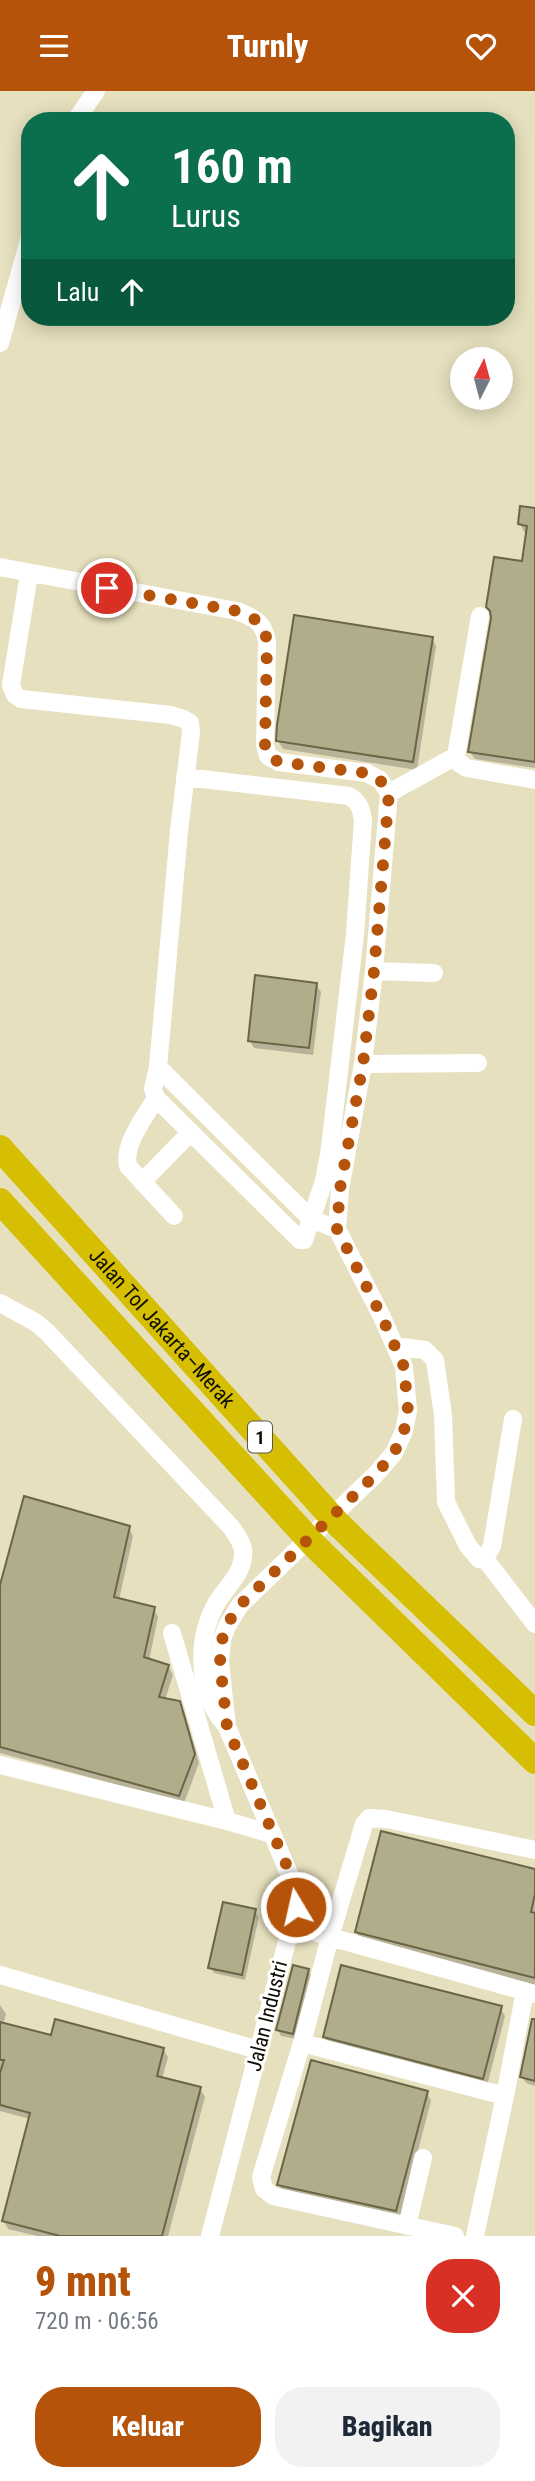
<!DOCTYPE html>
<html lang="id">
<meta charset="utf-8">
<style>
body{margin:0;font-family:"Roboto Condensed",sans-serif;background:#f2f2f3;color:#1f2937;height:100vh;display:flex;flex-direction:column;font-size:26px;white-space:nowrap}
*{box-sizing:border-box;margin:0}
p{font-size:23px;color:#747a83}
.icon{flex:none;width:38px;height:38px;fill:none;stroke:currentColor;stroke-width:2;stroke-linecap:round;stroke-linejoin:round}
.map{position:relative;height:2145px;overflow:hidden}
.side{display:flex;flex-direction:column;background:#fff;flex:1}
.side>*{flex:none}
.hud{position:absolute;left:21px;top:21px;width:494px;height:214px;border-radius:28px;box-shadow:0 4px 18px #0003;background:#0b6e4f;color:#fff;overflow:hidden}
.needle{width:46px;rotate:6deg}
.buttons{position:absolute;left:450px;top:256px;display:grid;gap:14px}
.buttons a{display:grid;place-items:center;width:63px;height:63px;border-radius:50%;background:#fff;box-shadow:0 4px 18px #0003;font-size:35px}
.pin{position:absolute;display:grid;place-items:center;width:60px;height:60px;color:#fff;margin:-30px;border:4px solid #fff;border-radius:50%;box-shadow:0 2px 7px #0007}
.me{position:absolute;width:77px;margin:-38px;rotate:351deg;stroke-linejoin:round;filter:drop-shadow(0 0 5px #0008)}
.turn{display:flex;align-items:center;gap:24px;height:147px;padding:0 35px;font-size:32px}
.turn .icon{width:91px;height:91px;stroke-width:2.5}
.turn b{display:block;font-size:49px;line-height:60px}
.then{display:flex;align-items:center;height:66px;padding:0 35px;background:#0003;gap:14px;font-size:26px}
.round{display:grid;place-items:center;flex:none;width:74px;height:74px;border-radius:28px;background:#f2f2f3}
.overview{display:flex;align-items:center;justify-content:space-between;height:119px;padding:0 35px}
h1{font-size:42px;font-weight:800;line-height:52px;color:#b45309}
.action{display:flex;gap:14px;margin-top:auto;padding:14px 35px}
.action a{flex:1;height:80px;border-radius:28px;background:#b45309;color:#fff;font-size:28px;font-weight:800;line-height:80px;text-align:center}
.action a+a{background:#f2f2f3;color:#1f2937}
header{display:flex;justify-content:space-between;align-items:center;height:91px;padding:0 35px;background:#b45309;color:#fff;font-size:32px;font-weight:800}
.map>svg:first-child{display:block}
</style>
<header><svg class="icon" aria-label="menu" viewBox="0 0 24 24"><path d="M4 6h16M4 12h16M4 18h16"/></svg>Turnly<svg class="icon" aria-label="heart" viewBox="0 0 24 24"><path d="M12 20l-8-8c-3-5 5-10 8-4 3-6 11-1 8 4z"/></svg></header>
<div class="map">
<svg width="535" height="2145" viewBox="0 0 535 2145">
<rect width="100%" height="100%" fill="#e6e0be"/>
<path fill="#0003" d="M535,415V677L475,668L470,661L524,472L528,441H524L520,433L534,419Z
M432,547L436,555L417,679L283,658L278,650Z
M316,893L321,901L313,964L254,957L249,949Z
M129,1437L133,1445L119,1509L154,1518L158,1526L149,1570L168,1575L173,1584L165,1609L179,1611L184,1620L199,1672L184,1712L0,1662V1501Z
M535,1780V1895L361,1849L356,1841Z
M255,1820L259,1826L245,1889L214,1882L210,1876Z
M308,1879L312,1886L296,1948L281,1945L278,1939Z
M0,1914L6,1923L3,1934L52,1947L163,1958L168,1966L162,1988L200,1998L205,2006L168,2145H37L8,2138L4,2130L30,2028L0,2020Z
M500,1916L505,1925L487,1995L329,1954L324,1945Z
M535,1927V1995L526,1992L522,1986Z
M427,2002L431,2010L400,2128L284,2102L279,2094Z"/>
<path fill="#b1ac89" stroke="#6a6546" stroke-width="2" d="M520,415L535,417V671L468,661L491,527L490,520L486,516L494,466L522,470L527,435L518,433Z
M294,524L433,546L413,671L276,650L277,634Z
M255,884L317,892L309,957L248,950Z
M24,1405L130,1435L114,1506L155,1516L144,1566L169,1574L159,1606L180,1610L195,1663L179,1705L0,1656V1494Z
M381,1740L535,1778V1803L531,1821L535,1822V1887L355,1841Z
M223,1811L256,1818L242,1884L208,1877Z
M293,1874L309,1878L293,1943L276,1939Z
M341,1874L502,1915L483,1988L323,1946Z
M55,1928L164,1957L157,1985L201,1996L162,2145H60L2,2130L30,2022L0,2014V1982L4,1969H0V1931L51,1944Z
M532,1928H535V1990L520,1986Z
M311,1969L428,2000L396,2120L277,2094Z"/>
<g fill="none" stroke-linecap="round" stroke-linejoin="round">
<path stroke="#fff" stroke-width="18" d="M75,30L96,0
M0,252L30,146
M0,476L237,520C255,527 264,531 267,551L265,654L268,665L279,671L367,682L380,689L389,702L374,880L363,973L340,1098L337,1138L382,1226L404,1276L408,1320L404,1340L394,1362L376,1383L240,1514L227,1535L222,1549L220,1571L227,1636L296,1799V1816L210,2145
M29,483L11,594L15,604L21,608L171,624L184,628L190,632L191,641L179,740L158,976L311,1128L337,1138
M456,665L480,525
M389,702L456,665L459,672L467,677L535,689
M374,880L434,882
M363,973L478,972
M158,976L153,998L156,1007L300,1149H304L324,1090L330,1057L355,843L363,729C361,718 359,710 349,705L185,686
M156,1007C145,1026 123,1053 128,1075L174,1125
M142,1091L191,1041
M0,1212L35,1231L47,1241L231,1436C237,1444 245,1455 243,1466C241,1485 225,1497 216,1513C196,1549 197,1600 224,1632
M395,1255L425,1259L435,1269L443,1324L446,1411L468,1455L479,1468H485L492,1455L513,1328
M485,1468L535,1533
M172,1542L227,1730
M0,1674L227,1730L272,1743
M535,1759L386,1728L369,1727L364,1733L330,1846L535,1903
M290,1833L330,1846L302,1952L261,2086L264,2098L273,2105L455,2145
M0,1884L258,1959
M302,1952L505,2005L475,2145
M505,2005L525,1900
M407,2135L423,2067"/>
<g stroke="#d6be03" stroke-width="26">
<path id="s1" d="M0,1057L338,1433L535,1622"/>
<path d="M0,1110L314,1454L535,1670"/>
</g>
</g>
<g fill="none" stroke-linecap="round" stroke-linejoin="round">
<path stroke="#b45309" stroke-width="12" stroke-dasharray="0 21.6" d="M107,497L237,520C255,527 264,531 267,551L265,654L268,665L279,671L367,682L380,689L389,702L374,880L363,973L340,1098L337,1138L382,1226L404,1276L408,1320L404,1340L394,1362L376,1383L240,1514L226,1535L222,1549L220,1571L227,1636L293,1789L296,1800V1816"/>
</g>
<g text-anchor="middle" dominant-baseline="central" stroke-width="6" stroke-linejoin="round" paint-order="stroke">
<rect fill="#fff" stroke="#58564f" stroke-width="2" x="248" y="1330.5" width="24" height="31" rx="5"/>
<g font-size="19" font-weight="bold" fill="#100e04">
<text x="260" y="1346">1</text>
</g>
<g font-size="21" fill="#100e04" stroke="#fff">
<text stroke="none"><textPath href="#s1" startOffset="242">Jalan Tol Jakarta–Merak</textPath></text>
<text transform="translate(267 1925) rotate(-76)">Jalan Industri</text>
</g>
</g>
</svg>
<div class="buttons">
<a><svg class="needle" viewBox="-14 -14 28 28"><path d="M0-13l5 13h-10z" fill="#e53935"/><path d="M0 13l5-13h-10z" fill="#747a83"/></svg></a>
</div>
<div class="pin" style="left:107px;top:497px;background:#d93025"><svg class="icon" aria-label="arrive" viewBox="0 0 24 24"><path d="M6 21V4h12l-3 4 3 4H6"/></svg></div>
<svg class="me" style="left:296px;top:1816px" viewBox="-20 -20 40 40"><circle r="17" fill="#b45309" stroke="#fff" stroke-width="3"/><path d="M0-11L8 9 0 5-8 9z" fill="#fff"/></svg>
<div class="hud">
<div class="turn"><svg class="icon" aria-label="ahead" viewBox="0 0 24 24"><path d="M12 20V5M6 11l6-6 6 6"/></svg><div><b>160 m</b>Lurus</div></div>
<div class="then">Lalu<svg class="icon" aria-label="ahead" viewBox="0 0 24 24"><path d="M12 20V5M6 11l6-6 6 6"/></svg></div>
</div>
</div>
<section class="side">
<div class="overview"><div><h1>9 mnt</h1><p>720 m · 06:56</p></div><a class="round" style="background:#d93025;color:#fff"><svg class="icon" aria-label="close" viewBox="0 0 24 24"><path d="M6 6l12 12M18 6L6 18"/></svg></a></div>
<div class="action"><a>Keluar</a><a>Bagikan</a></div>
</section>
